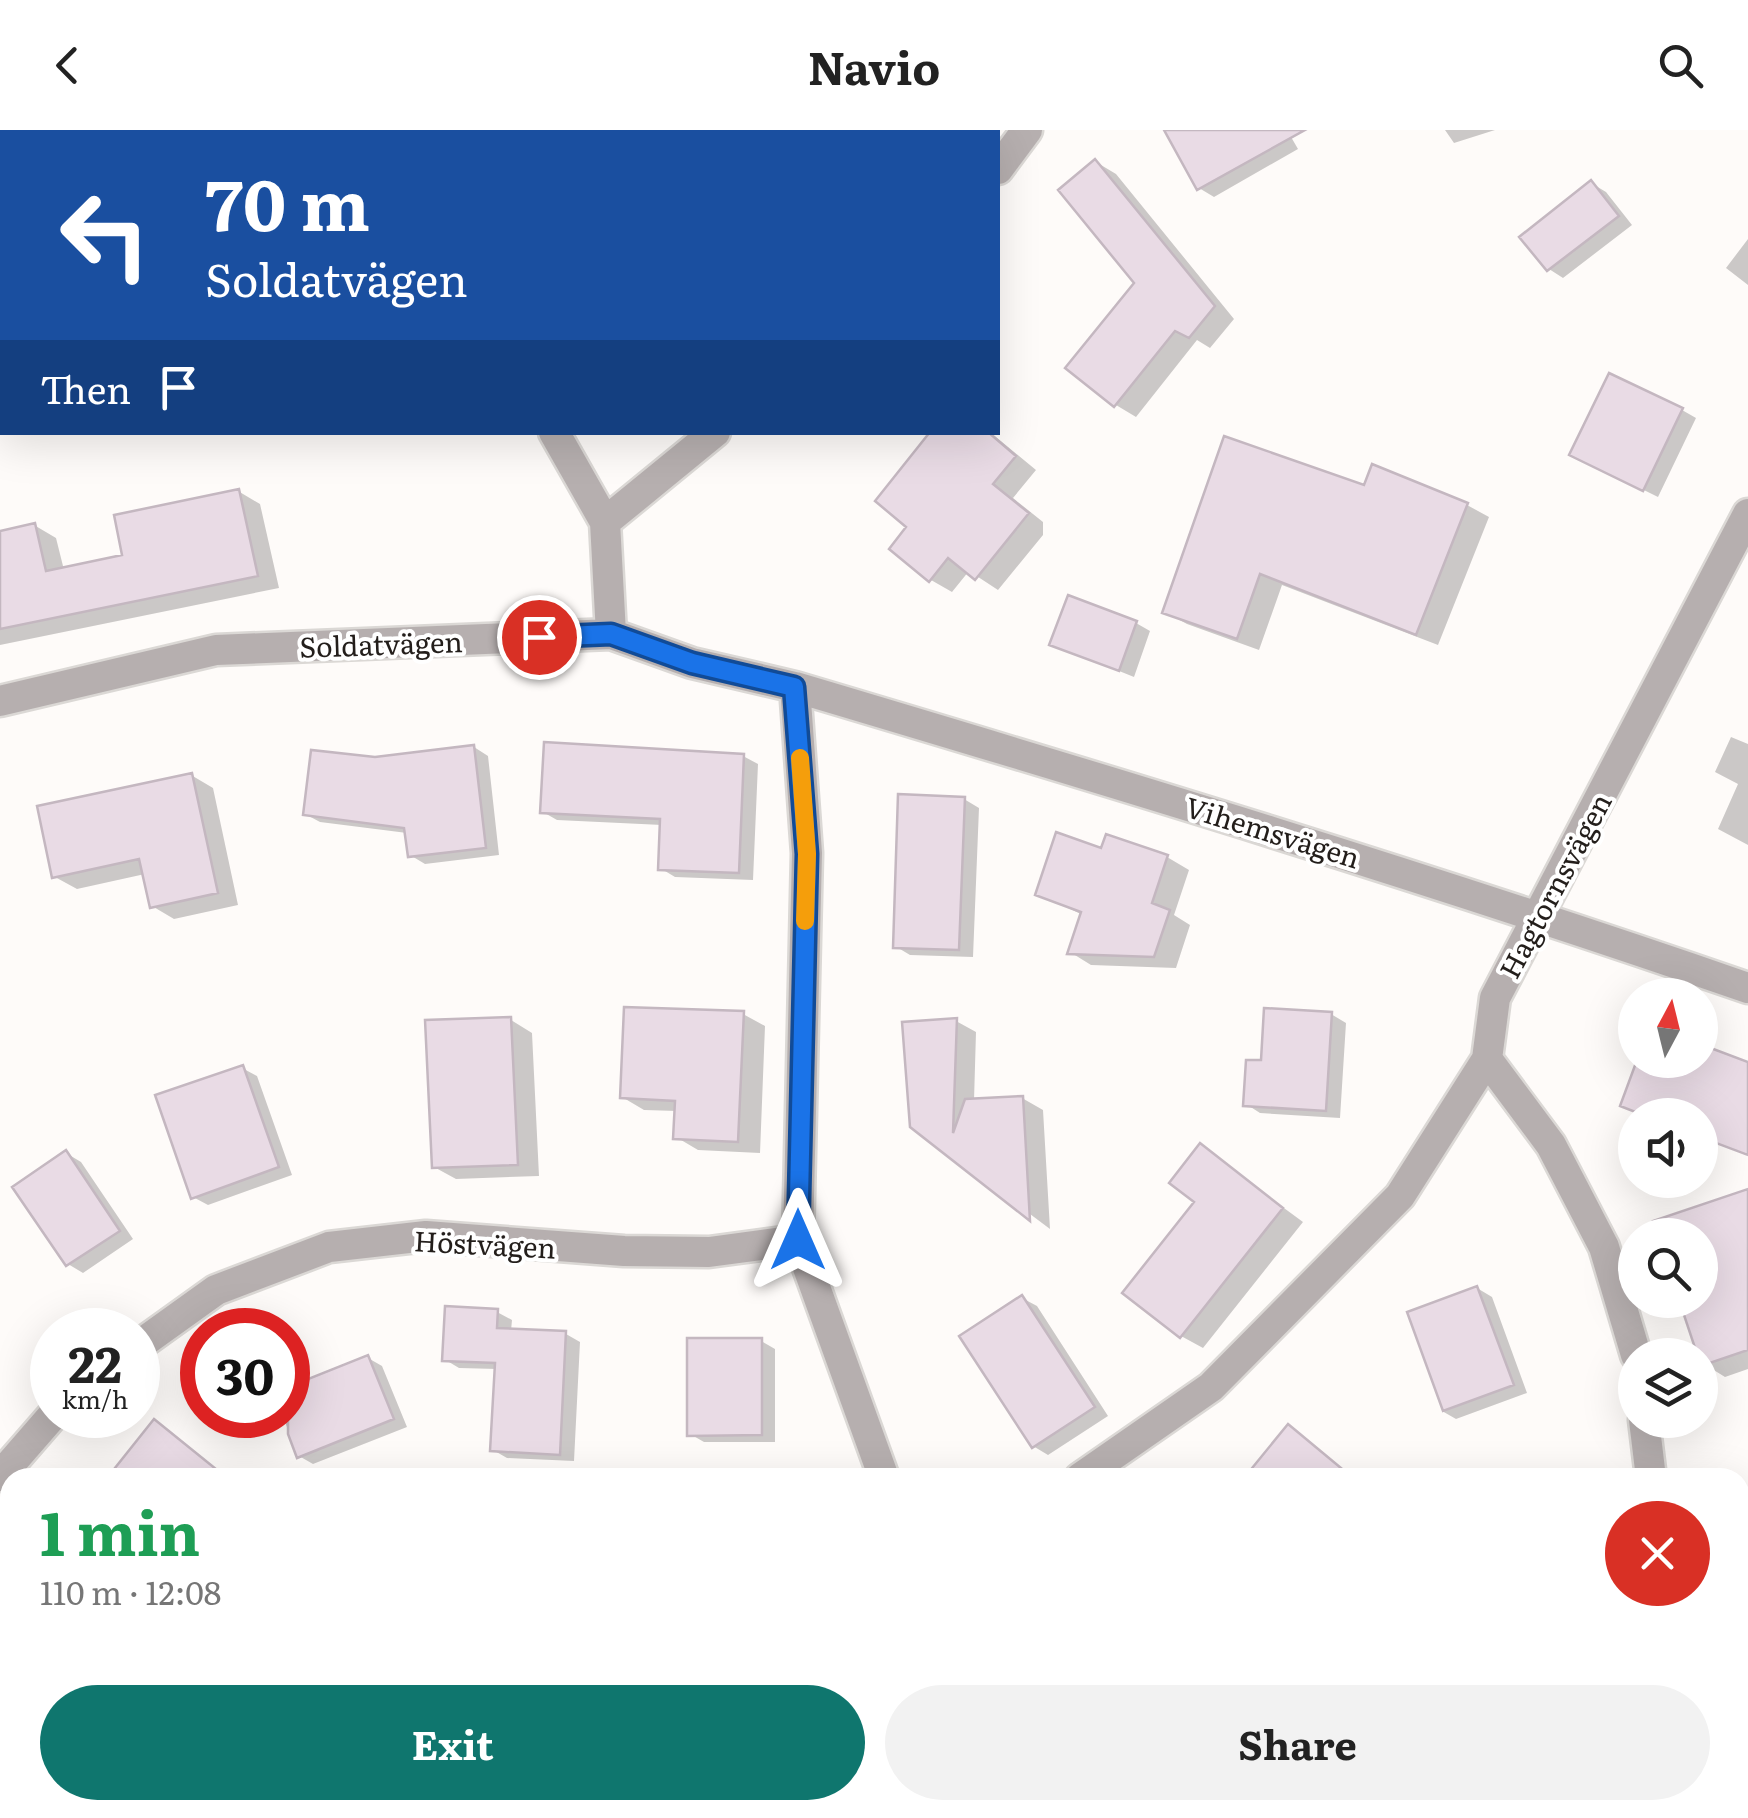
<!DOCTYPE html>
<meta charset="utf-8">
<style>
body{margin:0;font-family:Literata,serif;background:#f2f2f2;color:#222;height:100vh;display:flex;flex-direction:column;font-size:38px;white-space:nowrap}
*{box-sizing:border-box;margin:0}
p{font-size:32px;color:#767676}
.icon{flex:none;width:55px;height:55px;fill:none;stroke:currentColor;stroke-width:2;stroke-linecap:round;stroke-linejoin:round}
.map{position:relative;flex:1;overflow:hidden}
.sheet{position:absolute;left:0px;top:1338px;width:1750px;height:352px;display:flex;flex-direction:column;background:#fff;border-radius:30px 30px 0 0;box-shadow:0 10px 40px #0002}
.sheet>*{flex:none}
.banner{position:absolute;left:0px;top:0px;width:1000px;height:305px;box-shadow:0 10px 40px #0002;background:#1a4fa0;color:#fff;overflow:hidden}
.needle{width:65px;rotate:7deg}
.buttons{position:absolute;left:1618px;top:848px;display:grid;gap:20px}
.buttons a{display:grid;place-items:center;width:100px;height:100px;border-radius:50%;background:#fff;box-shadow:0 10px 40px #0002;font-size:50px}
.speed{position:absolute;left:30px;top:1178px;display:flex;gap:20px;font-size:50px;font-weight:700;text-align:center}
.speed>*{display:grid;place-content:center;width:130px;height:130px;border-radius:50%;background:#fff;box-shadow:0 10px 40px #0002;line-height:1}
.speed small{font-size:25px;font-weight:400}
.speed .limit{border:15px solid #d22;background:#fff;color:#111}
.pin{position:absolute;display:grid;place-items:center;width:85px;height:85px;color:#fff;margin:-42px;border:5px solid #fff;border-radius:50%;box-shadow:0 2px 10px #0007}
.me{position:absolute;width:110px;margin:-55px;rotate:0deg;stroke-linejoin:round;filter:drop-shadow(0 0 8px #0008)}
.turn{display:flex;align-items:center;gap:35px;height:210px;padding:0 40px;font-size:45px}
.turn .icon{width:130px;height:130px;stroke-width:2.5}
.turn b{display:block;font-size:70px;line-height:85px}
.then{display:flex;align-items:center;height:95px;padding:0 40px;background:#0003;gap:20px;font-size:38px}
.round{display:grid;place-items:center;flex:none;width:105px;height:105px;border-radius:52px;background:#f2f2f2}
.overview{display:flex;align-items:center;justify-content:space-between;height:170px;padding:0 40px}
h1{font-size:60px;font-weight:700;line-height:75px;color:#1e9e55}
.cta{display:flex;gap:20px;margin-top:auto;padding:20px 40px}
.cta a{flex:1;height:115px;border-radius:60px;background:#0f766e;color:#fff;font-size:40px;font-weight:700;line-height:115px;text-align:center}
.cta a+a{background:#f2f2f2;color:#222}
header{display:flex;justify-content:space-between;align-items:center;height:130px;padding:0 40px;background:#fff;font-size:45px;font-weight:700}
.map>svg:first-child{display:block}
</style>
<header><svg class="icon" aria-label="back" viewBox="0 0 24 24"><path d="M15 5l-7 7 7 7"/></svg>Navio<svg class="icon" aria-label="search" viewBox="0 0 24 24"><circle cx="10" cy="10" r="6"/><path d="M15 15l6 6"/></svg></header>
<div class="map">
<svg width="1748" height="1688" viewBox="0 0 1748 1688">
<rect width="100%" height="100%" fill="#fefbf9"/>
<path fill="#0003" d="M597,0H692L694,2H599Z
M773,0H876L772,2Z
M1191,0H1287L1298,19L1214,67L1199,58Z
M1445,0H1495L1454,13Z
M1096,32L1116,44L1234,189L1210,218L1197,210L1136,287L1116,275L1138,153Z
M1591,53L1606,62L1632,95L1563,148L1549,139Z
M1748,109V155L1726,138Z
M1682,280L1696,288L1658,367L1587,332Z
M933,302H990L1036,340L1013,368L1043,392V405L998,460L969,441L952,462L931,450L910,396Z
M1365,358L1467,375L1489,387L1438,515L1282,455L1259,520L1187,494L1165,482Z
M238,361L260,374L279,458L0,515V404L34,395L56,408L64,440L125,426Z
M1136,493L1150,501L1134,547L1052,514Z
M1731,607L1748,614V715L1718,699L1738,654L1715,642Z
M474,617L488,626L499,725L425,734L410,725L407,703L320,692L305,684L375,630Z
M743,626L758,634L753,750L675,747L660,738L662,695L557,690L543,682Z
M191,645L213,658L238,775L174,789L152,776L145,744L77,759L55,747Z
M964,669L979,678L973,827L910,825L895,816Z
M1103,721L1167,727L1189,740L1174,785L1190,795L1176,838L1091,835L1070,822L1083,785L1038,764Z
M743,884L765,896L760,1023L698,1020L676,1007L677,981L644,980L622,967Z
M1331,884L1346,893L1340,988L1260,983L1246,974L1263,933Z
M511,890L532,903L539,1046L456,1049L434,1037Z
M956,891L976,902L974,971L1022,968L1043,980L1050,1099L912,995Z
M242,938L257,946L292,1045L208,1075L193,1067Z
M1201,1017L1303,1092L1203,1218L1181,1206Z
M66,1023L81,1032L133,1109L83,1143L68,1134Z
M1748,1062V1239L1725,1247L1704,1234L1682,1170H1700V1105H1660Z
M1477,1158L1492,1167L1527,1263L1456,1289L1442,1281L1441,1267Z
M1022,1168L1037,1176L1108,1286L1048,1325L1033,1316Z
M497,1182L512,1190L511,1201L566,1204L580,1212L574,1331L507,1328L493,1320L497,1239L459,1238L444,1229Z
M761,1211L775,1219V1312H704L690,1304Z
M368,1228L382,1236L407,1297L313,1334L299,1326L282,1285H288V1260Z
M0,1602L10,1612V1680H39L32,1688H0Z
M239,1680H271L263,1688Z
M475,1680H555L562,1688H481Z
M683,1680H720L715,1688H694Z
M1047,1680H1145L1151,1688H1054Z
M1385,1680H1573L1572,1688H1384Z"/>
<path fill="#e9dbe5" stroke="#c4b7c0" stroke-width="2.5" d="M1164,0H1305L1197,60Z
M1095,29L1215,176L1189,208L1175,201L1114,277L1065,238L1134,153L1058,60Z
M1591,50L1619,86L1547,141L1519,107Z
M1609,243L1683,278L1643,361L1569,325Z
M930,302H988L1016,326L993,354L1029,383L975,450L948,428L929,452L889,419L906,397L875,371Z
M1224,306L1364,355L1372,334L1468,373L1416,505L1260,444L1237,509L1162,483Z
M239,359L258,446L0,499V401L35,393L46,441L122,425L114,385Z
M1068,465L1137,491L1119,541L1049,515Z
M544,612L744,624L739,743L658,740L660,689L540,683Z
M474,615L486,718L408,727L404,698L303,685L311,620L375,627Z
M192,643L218,763L150,778L139,729L52,748L37,676Z
M898,664L965,667L959,820L893,818Z
M1056,702L1101,718L1106,704L1168,725L1152,773L1170,780L1154,827L1067,824L1081,782L1035,765Z
M624,877L744,881L738,1012L673,1009L675,971L620,968Z
M1264,878L1332,882L1326,981L1243,976L1246,930H1261Z
M511,887L518,1035L432,1038L425,890Z
M957,888L953,1003L965,969L1023,966L1030,1091L910,997L902,892Z
M1700,914L1748,932V1025L1700,1007V985H1643L1620,976L1637,930H1700Z
M243,935L279,1037L191,1069L155,965Z
M1200,1013L1283,1078L1180,1208L1122,1163L1194,1072L1169,1053Z
M66,1020L120,1101L66,1136L12,1057Z
M1748,1059V1220L1701,1236L1679,1170H1700V1105H1658L1653,1091Z
M1477,1156L1514,1255L1443,1281L1407,1182Z
M1022,1165L1095,1277L1032,1318L959,1206Z
M445,1176L498,1179L497,1198L566,1201L560,1325L490,1321L495,1233L442,1231Z
M687,1208H762V1305L687,1306Z
M368,1225L394,1289L297,1328L288,1304V1257Z
M154,1289L227,1348H107Z
M1288,1294L1353,1348H1244Z"/>
<g fill="none" stroke-linecap="round" stroke-linejoin="round">
<g stroke="#dbd8d5" stroke-width="35">
<path id="minor" d="M359,0L361,2
M998,39L1027,0
M554,302L605,392L611,504
M605,392L715,302
M795,557C1114,652 1433,749 1748,858
M0,571L216,520L611,504L692,533L795,557L807,723L798,1110L884,1348
M1487,929L1551,1015L1604,1117L1636,1225
M138,1216L216,1160L329,1117L426,1106L624,1121L709,1122L798,1110
M1644,1290L1651,1348
M0,1346L53,1285
M1080,1348L1211,1257L1400,1066L1487,929L1495,868L1748,384
M825,1688L827,1680
M1643,1688V1680"/>
</g>
<use href="#minor" stroke="#b6afaf" stroke-width="30"/>
</g>
<g fill="none" stroke-linecap="round" stroke-linejoin="round">
<g stroke="#114b97" stroke-width="25">
<path id="route" d="M539,507L611,504L692,533L794,557L807,724L798,1110"/>
</g>
<use href="#route" stroke="#1a73e8" stroke-width="18"/>
<path stroke="#f59e0b" stroke-width="18" d="M800,628L807,724L805,791"/>
</g>
<g text-anchor="middle" dominant-baseline="central" stroke-width="8" stroke-linejoin="round" paint-order="stroke">
<g font-size="28" fill="#231e1b" stroke="#fff">
<text transform="translate(381 513) rotate(-2)">Soldatvägen</text>
<text transform="translate(1273 701) rotate(17)">Vihemsvägen</text>
<text transform="translate(1554 755) rotate(-62)">Hagtornsvägen</text>
<text transform="translate(485 1113) rotate(3)">Höstvägen</text>
</g>
</g>
</svg>
<div class="buttons">
<a><svg class="needle" viewBox="-14 -14 28 28"><path d="M0-13l5 13h-10z" fill="#e53935"/><path d="M0 13l5-13h-10z" fill="#767676"/></svg></a>
<a><svg class="icon" aria-label="sound" viewBox="0 0 24 24"><path d="M4 9h4l5-4v14l-5-4H4zM17 9q2 3 0 6"/></svg></a>
<a><svg class="icon" aria-label="search" viewBox="0 0 24 24"><circle cx="10" cy="10" r="6"/><path d="M15 15l6 6"/></svg></a>
<a><svg class="icon" aria-label="layers" viewBox="0 0 24 24"><path d="M12 4l9 5-9 5-9-5zM3 14l9 5 9-5"/></svg></a>
</div>
<div class="speed"><div>22<small>km/h</small></div><div class="limit">30</div></div>
<div class="pin" style="left:539px;top:507px;background:#d93025"><svg class="icon" aria-label="arrive" viewBox="0 0 24 24"><path d="M6 21V4h12l-3 4 3 4H6"/></svg></div>
<svg class="me" style="left:798px;top:1110px" viewBox="-20 -20 40 40"><path d="M0-17L14 15 0 8-14 15z" fill="#1a73e8" stroke="#fff" stroke-width="4"/></svg>
<div class="banner">
<div class="turn"><svg class="icon" aria-label="left" viewBox="0 0 24 24"><path d="M17 20v-9H6M10 6l-5 5 5 5"/></svg><div><b>70 m</b>Soldatvägen</div></div>
<div class="then">Then<svg class="icon" aria-label="arrive" viewBox="0 0 24 24"><path d="M6 21V4h12l-3 4 3 4H6"/></svg></div>
</div>
<section class="sheet">
<div class="overview"><div><h1>1 min</h1><p>110 m · 12:08</p></div><a class="round" style="background:#d93025;color:#fff"><svg class="icon" aria-label="close" viewBox="0 0 24 24"><path d="M6 6l12 12M18 6L6 18"/></svg></a></div>
<div class="cta"><a>Exit</a><a>Share</a></div>
</section>
</div>
